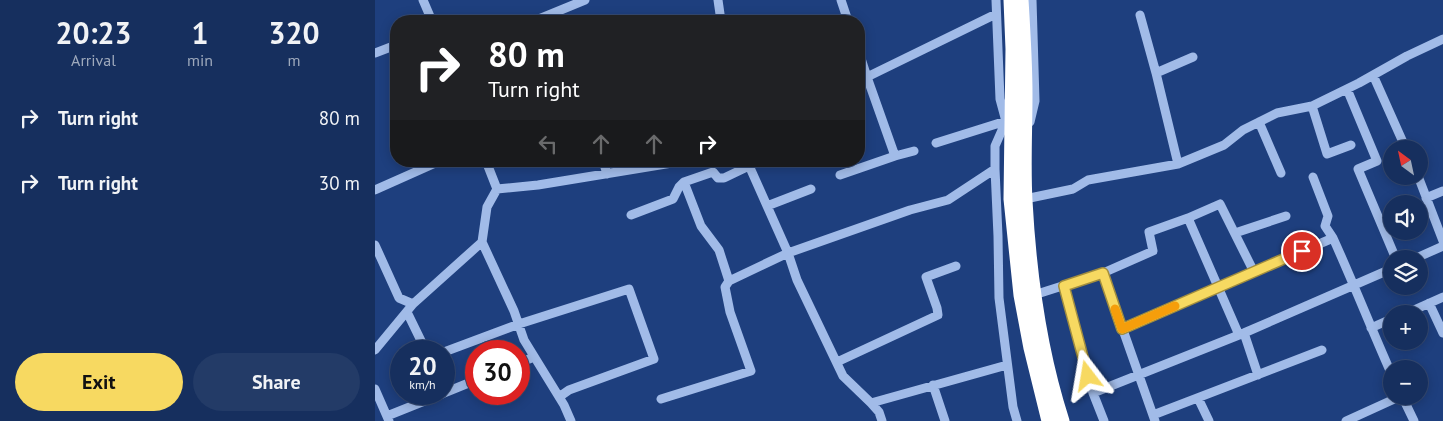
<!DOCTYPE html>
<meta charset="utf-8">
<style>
body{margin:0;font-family:"PT Sans",sans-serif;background:#233b67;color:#f1f3f6;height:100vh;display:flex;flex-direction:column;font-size:19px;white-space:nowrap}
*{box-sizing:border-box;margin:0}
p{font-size:16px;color:#9ea9bc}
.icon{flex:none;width:28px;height:28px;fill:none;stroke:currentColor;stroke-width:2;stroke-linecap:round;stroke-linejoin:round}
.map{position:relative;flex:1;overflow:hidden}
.details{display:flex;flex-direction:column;background:#162f5e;width:375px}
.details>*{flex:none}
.hud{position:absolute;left:15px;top:15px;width:475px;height:152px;border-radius:20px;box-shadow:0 2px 12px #0003,0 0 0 1px #354a73;background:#202124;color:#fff;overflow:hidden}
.needle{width:32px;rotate:327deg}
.buttons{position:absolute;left:1008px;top:140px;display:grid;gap:10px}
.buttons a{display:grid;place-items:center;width:45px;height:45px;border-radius:50%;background:#162f5e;box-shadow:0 2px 12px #0003,0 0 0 1px #354a73;font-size:25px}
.speed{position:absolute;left:15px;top:340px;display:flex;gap:10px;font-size:25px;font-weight:700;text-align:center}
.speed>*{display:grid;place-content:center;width:65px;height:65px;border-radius:50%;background:#162f5e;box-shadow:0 2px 12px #0003,0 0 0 1px #354a73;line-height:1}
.speed small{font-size:12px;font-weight:400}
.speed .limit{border:8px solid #d22;background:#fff;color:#111}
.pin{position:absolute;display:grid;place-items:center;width:42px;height:42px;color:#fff;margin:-21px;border:2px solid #fff;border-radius:50%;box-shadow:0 1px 5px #0007}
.me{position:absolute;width:55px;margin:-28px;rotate:346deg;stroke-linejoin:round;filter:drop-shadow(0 0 4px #0008)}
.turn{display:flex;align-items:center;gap:18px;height:105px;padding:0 15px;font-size:22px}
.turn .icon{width:65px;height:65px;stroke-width:2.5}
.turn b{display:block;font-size:35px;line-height:42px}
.lanes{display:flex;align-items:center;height:48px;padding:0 15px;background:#0003;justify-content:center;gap:25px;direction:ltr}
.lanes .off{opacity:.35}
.eta{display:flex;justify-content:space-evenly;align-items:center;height:85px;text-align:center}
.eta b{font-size:30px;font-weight:700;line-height:35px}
.button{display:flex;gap:10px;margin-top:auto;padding:10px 15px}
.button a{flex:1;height:58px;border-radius:30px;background:#f7d961;color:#111;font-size:20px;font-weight:700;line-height:58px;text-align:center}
.button a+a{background:#233b67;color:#f1f3f6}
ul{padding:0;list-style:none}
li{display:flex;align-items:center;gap:15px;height:65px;padding:0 15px}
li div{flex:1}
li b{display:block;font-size:19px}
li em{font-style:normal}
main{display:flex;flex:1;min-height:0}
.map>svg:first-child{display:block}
</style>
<main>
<section class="details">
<div class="eta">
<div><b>20:23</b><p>Arrival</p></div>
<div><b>1</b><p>min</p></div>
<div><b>320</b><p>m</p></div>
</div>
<ul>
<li><svg class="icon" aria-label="right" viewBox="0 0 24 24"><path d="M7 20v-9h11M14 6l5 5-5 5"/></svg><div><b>Turn right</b></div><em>80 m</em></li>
<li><svg class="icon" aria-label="right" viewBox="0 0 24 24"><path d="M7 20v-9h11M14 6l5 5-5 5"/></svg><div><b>Turn right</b></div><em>30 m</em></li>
</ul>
<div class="button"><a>Exit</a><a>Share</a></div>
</section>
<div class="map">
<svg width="1068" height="421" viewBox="0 0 1068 421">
<rect width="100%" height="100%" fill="#1e3f7e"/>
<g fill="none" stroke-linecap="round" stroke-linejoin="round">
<path stroke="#a1bbe8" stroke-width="9" d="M48,0L57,21
M343,0L346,21
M466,0L473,21
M621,0L625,99L632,125
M765,15L781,73L803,164
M159,21L210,0
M484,52L492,77L621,14
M0,53L21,45
M781,73L818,57
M998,75L1031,149
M484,80L492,77L520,156
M972,89L1002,161L983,169L1021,259
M937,106L952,154L976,145
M631,121L620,146V169L623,236L624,298L638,407L642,421
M655,122L660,101L657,0
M884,122L906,173
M561,143L631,121
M228,161L232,174
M372,161L413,253L422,280L468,376L496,403L632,365
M465,175L520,156L539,151
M1043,176L1068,241
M938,177L953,216L950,226L958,238
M122,189L163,185L309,161
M0,190L65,161
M1051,198L1068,191
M650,199L698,189L713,180L803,164L849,145L868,130L902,113L937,106L984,83L1032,56L1068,39
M392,206L436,189
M256,215L298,199L304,187L309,182
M813,218L845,204L879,272
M860,233L911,216
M107,242L139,311L149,340L189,405L196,421
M0,245L24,298L38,304
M1039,259L1068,246
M354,281L344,250L326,226L309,182L338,172L343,178H349L374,166
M689,285L718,393L729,421
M659,295L728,273
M1054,303L1068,333
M32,312L51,351
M1030,314L1068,297
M996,328L1016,319
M747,329L958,238C978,282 996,328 1016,373
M869,333L883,375
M0,350L38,304L107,242L112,207L122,189L111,161
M69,352L144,324L254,289L279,359L194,390L184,397
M462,362L563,315L562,308L551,277L581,266
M144,363L159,357
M558,385L570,421
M0,389L14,421
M69,393L101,380
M718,393L869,333L1016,269
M1027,396L1039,421
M823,398L834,421
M286,399L376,371L355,312L350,287L354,281L413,253L535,210L573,200L620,169
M496,403L504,412L507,421
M778,415L947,350
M12,416L67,394
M780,421L728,273L778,251L774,232L813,218L864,335
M971,421L1026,396"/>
<path stroke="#fff" stroke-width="15" d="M636,0L638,49L636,199L646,295L656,348L674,421
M646,0C648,32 650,63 650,95C650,130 648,166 650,201C654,275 664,350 687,421"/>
</g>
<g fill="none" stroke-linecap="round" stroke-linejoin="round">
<g stroke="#a18d3f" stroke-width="12">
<path id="route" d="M713,376L689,286L728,273L747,329L927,251"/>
</g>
<use href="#route" stroke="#f7d961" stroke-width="9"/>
<path stroke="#f59e0b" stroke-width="9" d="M740,309L747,329L800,306"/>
</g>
</svg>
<div class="buttons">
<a><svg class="needle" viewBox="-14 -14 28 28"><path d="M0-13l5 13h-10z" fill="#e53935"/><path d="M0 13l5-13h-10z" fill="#9ea9bc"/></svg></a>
<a><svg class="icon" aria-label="sound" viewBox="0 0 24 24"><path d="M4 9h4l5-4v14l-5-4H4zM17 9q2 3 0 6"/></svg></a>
<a><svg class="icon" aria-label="layers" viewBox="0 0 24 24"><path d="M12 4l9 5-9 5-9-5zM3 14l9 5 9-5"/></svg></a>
<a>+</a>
<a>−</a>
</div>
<div class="speed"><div>20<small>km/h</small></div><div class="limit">30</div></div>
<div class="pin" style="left:927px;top:251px;background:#d93025"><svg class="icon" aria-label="arrive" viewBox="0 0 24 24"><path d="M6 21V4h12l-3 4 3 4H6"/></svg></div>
<svg class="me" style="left:713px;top:376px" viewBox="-20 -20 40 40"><path d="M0-17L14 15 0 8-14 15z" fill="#f7d961" stroke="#fff" stroke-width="4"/></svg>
<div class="hud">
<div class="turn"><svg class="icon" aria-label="right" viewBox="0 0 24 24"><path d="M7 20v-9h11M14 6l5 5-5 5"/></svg><div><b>80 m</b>Turn right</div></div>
<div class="lanes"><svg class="icon off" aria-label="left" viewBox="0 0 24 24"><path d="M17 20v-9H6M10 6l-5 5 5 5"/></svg><svg class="icon off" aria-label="ahead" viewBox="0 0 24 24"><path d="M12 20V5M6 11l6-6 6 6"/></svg><svg class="icon off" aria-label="ahead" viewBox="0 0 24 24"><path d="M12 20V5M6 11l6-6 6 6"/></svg><svg class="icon" aria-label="right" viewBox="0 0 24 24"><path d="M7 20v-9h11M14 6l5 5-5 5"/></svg></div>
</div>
</div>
</main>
